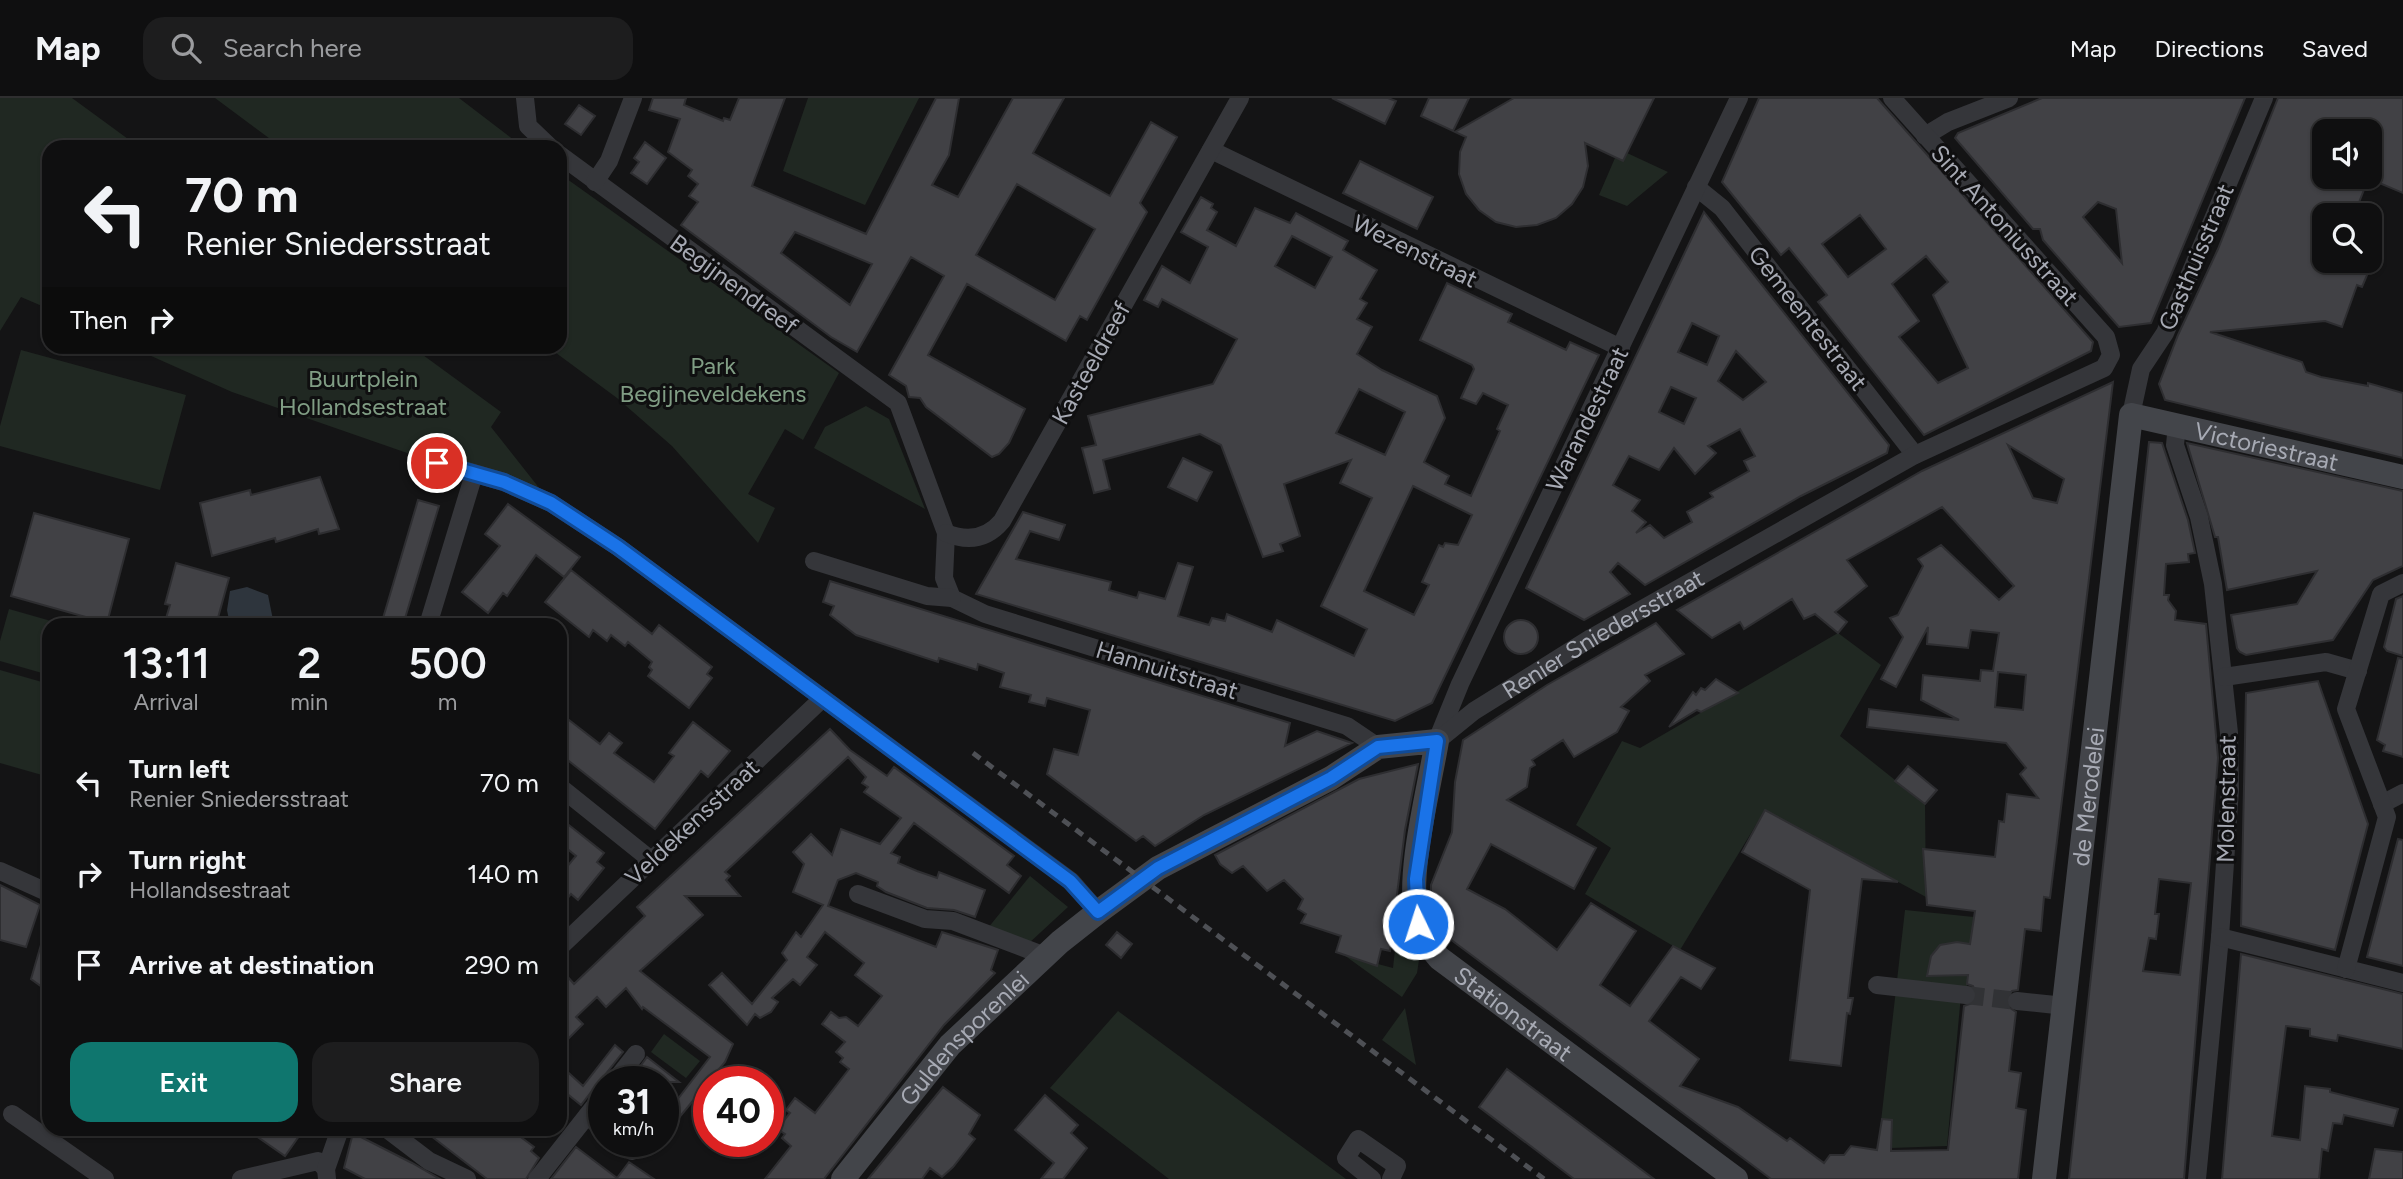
<!DOCTYPE html>
<style>
body{margin:0;font-family:Figtree,sans-serif;background:#1d1d1e;color:#f1f3f6;height:100vh;display:flex;flex-direction:column;font-size:26px;white-space:nowrap}
*{box-sizing:border-box;margin:0}
p{font-size:23px;color:#9b9c9f}
.icon{flex:none;width:38px;height:38px;fill:none;stroke:currentColor;stroke-width:2;stroke-linecap:round;stroke-linejoin:round}
.map{position:relative;flex:1;overflow:hidden}
.details{position:absolute;left:42px;top:520px;width:525px;height:518px;display:flex;flex-direction:column;background:#0f0f10;border-radius:21px;box-shadow:0 2px 5px #0004,0 0 0 2px #2f2f30}
.details>*{flex:none}
.banner{position:absolute;left:42px;top:42px;width:525px;height:214px;border-radius:21px;box-shadow:0 2px 5px #0004,0 0 0 2px #2f2f30;background:#0f0f10;color:#f1f3f6;overflow:hidden}
.controls{position:absolute;left:2312px;top:21px;display:grid;gap:14px}
.controls a{display:grid;place-items:center;width:70px;height:70px;border-radius:14px;background:#0f0f10;box-shadow:0 2px 5px #0004,0 0 0 2px #2f2f30;font-size:35px}
.speed{position:absolute;left:588px;top:968px;display:flex;gap:14px;font-size:35px;font-weight:700;text-align:center}
.speed>*{display:grid;place-content:center;width:91px;height:91px;border-radius:50%;background:#0f0f10;box-shadow:0 2px 5px #0004,0 0 0 2px #2f2f30;line-height:1}
.speed small{font-size:18px;font-weight:400}
.speed .limit{border:10px solid #d22;background:#fff;color:#111}
.pin{position:absolute;display:grid;place-items:center;width:60px;height:60px;color:#fff;margin:-30px;border:4px solid #fff;border-radius:50%;box-shadow:0 2px 7px #0007}
.me{position:absolute;width:77px;margin:-38px;rotate:356deg;stroke-linejoin:round;filter:drop-shadow(0 0 5px #0008)}
.turn{display:flex;align-items:center;gap:24px;height:147px;padding:0 28px;font-size:32px}
.turn .icon{width:91px;height:91px;stroke-width:2.5}
.turn b{display:block;font-size:49px;line-height:60px}
.then{display:flex;align-items:center;height:66px;padding:0 28px;background:#0003;gap:14px;font-size:26px}
.eta{display:flex;justify-content:space-evenly;align-items:center;height:119px;text-align:center}
.eta b{font-size:42px;font-weight:600;line-height:49px}
.button{display:flex;gap:14px;margin-top:auto;padding:14px 28px}
.button a{flex:1;height:80px;border-radius:21px;background:#0f766e;color:#fff;font-size:28px;font-weight:600;line-height:80px;text-align:center}
.button a+a{background:#1d1d1e;color:#f1f3f6}
ul{padding:0;list-style:none}
li{display:flex;align-items:center;gap:21px;height:91px;padding:0 28px}
li div{flex:1}
li b{display:block;font-size:26px}
li em{font-style:normal}
header{display:flex;align-items:center;gap:42px;box-sizing:border-box;height:98px;padding:0 35px;background:#0f0f10;border-bottom:2px solid #2f2f30}
header strong{font-size:33px}
nav{display:flex;gap:38px;margin-inline-start:auto;font-size:24px}
.search{width:490px;height:63px;background:#1d1d1e;display:flex;align-items:center;gap:18px;box-sizing:border-box;padding:0 24px;border-radius:21px;color:#9b9c9f;font-size:26px}
.map>svg:first-child{display:block}
</style>
<header>
<strong>Map</strong>
<div class="search"><svg class="icon" aria-label="search" viewBox="0 0 24 24"><circle cx="10" cy="10" r="6"/><path d="M15 15l6 6"/></svg>Search here</div>
<nav><a>Map</a><a>Directions</a><a>Saved</a></nav>
</header>
<div class="map">
<svg width="2403" height="1081" viewBox="0 0 2403 1081">
<rect width="100%" height="100%" fill="#141415"/>
<path fill="#202822" d="M0,0H72L139,49H49V211L21,199L0,233Z
M215,0H459L523,49H281Z
M808,0H919L865,107L783,73Z
M1627,55L1668,74L1627,108L1599,97L1615,60L1623,63Z
M560,76L839,275L803,342L785,331L748,396L775,410L758,445L672,348L617,300L548,249L560,248Z
M131,249H412L501,314L491,329L551,405L232,294Z
M21,252L186,297L160,392L0,348V328Z
M866,308L889,321L925,411L814,350L825,329Z
M9,511L65,527H49V577L0,563V543Z
M1838,535L1881,567L1840,638L1925,706L1926,799L1765,712L1680,852L1585,796L1611,750L1576,727L1622,643L1640,650Z
M0,572L49,586V679L0,665Z
M1030,778L1068,809L1028,846L988,830Z
M1905,812L1974,819L1970,846C1943,842 1931,849 1928,877L1970,862L1966,897H1961L1947,1048L1891,1050V1042L1879,1041Z
M1395,852L1419,862L1417,875L1402,899L1344,857L1393,870Z
M1405,910L1416,967L1382,942Z
M1118,913L1346,1081H1169L1050,990Z
M664,936L700,963L686,980L651,954Z"/>
<path fill="#2e353d" d="M247,489L268,497L274,527H230L227,512L230,493Z"/>
<path fill="#414145" stroke="#2e2e31" stroke-width="2" fill-rule="evenodd" d="M653,0H686L684,7L723,23L724,20L730,22L739,0H785L752,88L866,136L936,0H959L949,57L932,87L958,99L1013,0H1064L1033,55L1110,98L1151,24L1177,39L1140,105L1147,114L1087,222L1080,218L1066,243L967,186L928,257L1025,311L1009,345L999,356L992,359L926,309L920,300L909,299L906,288L889,277L944,178L911,159L857,254L831,239L681,127L698,104L689,98L698,86L688,78L692,72L668,54L680,21L649,12ZM1017,86L1095,131L1055,202L976,157ZM795,134L872,166L850,207L781,155Z
M1332,0H1388L1396,3L1385,26Z
M1429,0H1469L1453,33L1421,18Z
M1514,0H1654L1623,63L1585,45L1588,68L1583,89L1572,106L1556,120L1537,127L1516,129L1496,124L1479,112L1466,96L1459,76L1460,54L1466,39L1455,34Z
M1759,0H1877L2093,244L2091,253L1924,337L1818,204L1827,197L1789,150L1781,157L1722,84ZM1860,117L1886,151L1848,179L1822,146ZM1926,158L1948,184L1933,197L1968,270L1938,285L1899,239L1919,223L1892,186Z
M2042,0H2245L2151,225L2119,229L2043,142L2040,131H2033L1955,40L1958,35ZM2098,104L2116,111L2122,165L2083,119Z
M2278,0H2403V95L2370,81V33H2324V79H2369L2354,117H2324V163H2373L2362,189L2357,187L2342,229L2325,223L2210,234L2302,264L2306,274L2321,279L2368,288V285L2403,295V360L2165,302L2159,286L2178,237L2218,151Z
M579,7L595,18L581,37L565,26Z
M645,44L666,60L647,86L631,75L639,64L634,60Z
M1360,63L1433,99L1417,131L1343,95Z
M1201,99L1213,106L1211,110L1217,114L1207,132L1236,148L1255,110L1290,125L1296,115L1348,143L1343,152L1377,172L1360,201L1367,205L1357,221L1372,229L1357,256L1382,272L1437,298L1445,320L1424,364L1449,378L1445,386L1471,398L1500,333L1497,331L1508,307L1483,295L1476,306L1461,300L1474,271L1472,267L1420,242L1447,185L1512,216L1508,224L1566,252L1570,244L1599,257L1432,605L1395,623L976,496L1023,414L1065,427L1059,442L1030,433L1016,461L1111,484L1109,492L1137,500L1139,494L1165,501L1178,465L1193,469L1178,518L1209,527L1212,520L1225,523L1227,516L1272,534L1277,522L1354,558L1367,531L1321,508L1372,400L1340,385L1351,362L1284,386L1300,438L1280,446L1283,453L1263,459L1221,347L1200,336L1103,362L1110,391L1094,395L1082,350L1096,347L1088,318L1213,286L1237,241L1162,201L1158,209L1144,202L1162,168L1190,185L1208,149L1181,134ZM1292,138L1332,159L1315,190L1275,168ZM1359,291L1405,314L1385,357L1336,335ZM1413,388L1472,417L1458,447L1445,445L1443,449L1439,447L1422,484L1429,487L1414,517L1364,493Z
M1704,114L1889,347L1887,355L1801,398L1645,487L1618,465L1610,474L1630,496L1584,522L1526,490ZM1692,225L1719,238L1707,267L1678,254ZM1736,253L1766,284L1743,302L1718,283ZM1671,289L1696,300L1684,326L1659,314ZM1740,331L1755,358L1744,363L1749,373L1710,395L1713,399L1687,414L1692,424L1664,440L1650,427L1636,435L1646,424L1632,413L1640,402L1613,387L1629,358L1659,372L1674,350L1695,376L1716,355L1708,348Z
M2113,284L2050,800L2044,799L2041,833L2025,831L2018,892L2012,893L2006,901L2007,908L2016,914L2009,973L2021,975L2016,1010L2026,1012L2018,1081H1771L1450,841L1440,830L1431,810V787L1452,734L1455,684L1463,642L1547,587L1656,525L1684,556L1645,577L1650,583L1621,609L1629,613L1617,634L1574,659L1563,642L1532,662L1535,667L1530,670L1527,689L1507,702L1596,750L1574,791L1491,746L1467,791L1505,811L1557,852L1591,805L1636,833L1600,887L1630,908L1673,848L1715,870L1701,891L1681,879L1649,923L1699,961L1680,988L1738,1009L1787,1043L1790,1040L1824,1065L1830,1057H1844L1851,1048L1877,1052L1882,1021L1892,1022L1891,1053L1948,1052L1964,908L1975,904L1977,898L1973,888L1967,886L1968,877L1927,878L1931,858L1940,847L1957,844L1970,846L1975,813L1927,807L1923,751L1995,759L1999,723L2004,724L2007,696L2038,700L2020,676L2026,670L2006,645L1867,629L1869,611L1959,622L1921,602L1923,577L1980,583L1981,572L1993,573L1999,535L1971,532L1968,550L1927,546L1928,529L1896,589L1881,581L1903,539L1890,520L1898,517L1923,468L1918,461L1941,447L1999,502L2014,488L1942,409L1847,462L1867,488L1835,514L1847,524L1838,535L1815,516L1804,521L1792,501L1744,531L1740,524L1712,540L1677,512L1922,373ZM2008,347L2064,381L2057,405L2033,400ZM1998,574L2026,577L2023,612L1995,609Z
M2149,344L2162,345L2188,422L2195,455L2188,456L2189,464L2166,466L2164,497H2169L2168,502L2176,513L2175,522L2206,526L2218,660L2184,1081H2069ZM2159,781L2191,785L2180,877L2143,873L2149,840L2156,841L2159,816H2155Z
M2187,345L2403,393V468L2373,482L2333,542L2246,557L2240,554L2237,550L2231,517L2297,506L2317,473L2227,492L2218,439H2215Z
M1183,360L1212,374L1197,403L1168,389Z
M320,379L339,431L319,436L318,431L276,444L275,440L212,458L200,405L250,392L251,397Z
M418,402L439,408L403,527H381Z
M508,406L580,459L564,479L536,457L507,498L503,495L488,515L462,494L500,448L485,436Z
M34,415L129,441L107,525L11,498Z
M176,465L229,480L216,527H164L170,507L165,506Z
M571,472L652,536L659,527L712,569L707,576L712,580L689,610L648,578L652,572L649,569L652,564L628,544L625,548L611,537L607,543L593,532L589,539L545,504Z
M830,483L1290,625L1285,648L1317,633L1352,645L1204,717L1155,748L1143,738L1136,743L1047,676L1054,651L1078,657L1090,612L1047,600L1045,608L1029,604L1031,597L1000,589L1004,575L978,566L977,572L939,560L938,564L856,537L830,517L834,508L823,504Z
M2403,498V558L2387,553L2384,549L2396,501Z
M1504 539a17 17 0 1 1 34 0a17 17 0 1 1-34 0Z
M2398,560L2403,561V659L2383,653L2385,647L2377,642Z
M1716,581L1738,595L1701,614L1697,612L1669,629L1693,594L1696,597L1701,590L1705,592Z
M2318,583L2368,726L2335,852L2241,828L2246,595Z
M560,615L600,646L609,635L622,645L614,655L654,684L674,658L669,655L693,624L730,653L708,679L701,673L655,731L560,656Z
M830,631L850,652L887,678L894,669L1014,758L1007,767L1021,778L1009,795L914,725L891,755L900,759L898,765L917,773L937,780L939,774L985,792L975,819L954,812L927,810L886,794L877,788L878,784L856,775L838,782L828,808L936,849L942,834L998,852L991,872L995,875L944,927L824,1081H765L791,1048L782,1040L785,1036L777,1031L790,1015L786,1012L795,1000L815,1015L849,971L840,964L843,960L836,954L845,944L822,926L831,914L839,920L846,919L858,928L882,898L855,877L864,865L825,834L807,859L817,867L800,887L793,881L772,900L778,904L771,914L760,920L755,916L747,927L709,887L722,875L752,906L787,862L782,855L796,834L801,839L823,807L793,794L804,766L793,754L811,736L832,757L841,731L880,746L901,720L864,694L868,689L862,685L866,679L848,659L725,774L730,778L726,782L740,798H685L703,817L640,873L733,946L725,964L673,1027L664,1019L710,959L643,909L642,911L626,890L606,909L597,899L576,919L583,926L560,949V870L574,886L645,818L637,809Z
M1418,666L1405,732L1390,853L1381,851L1377,868L1336,854L1341,838L1301,825L1306,816L1298,811L1303,801L1284,782L1267,793L1243,768L1232,775L1220,766L1215,757L1359,681Z
M1908,668L1937,692L1925,706L1895,683Z
M1765,712L1898,784L1862,781L1848,900H1853L1850,916L1847,915L1841,968L1790,962L1810,792L1742,754Z
M560,720L604,755L597,764L604,770L578,802L571,796L560,810V777L576,758L560,745Z
M2398,741L2403,742V868L2367,859Z
M0,787L40,807L26,849L0,842Z
M45,833L49,834V894L31,881Z
M1117,834L1132,846L1121,860L1106,847Z
M2241,856L2403,896V951L2338,937L2337,943L2325,941L2310,938V931L2286,928L2272,1038L2300,1042L2305,988L2330,991V994L2398,1011L2393,1028L2344,1017L2342,1026L2333,1025L2328,1053L2322,1051L2319,1081H2222Z
M615,947L623,954L605,977L603,985L595,989L581,1007L560,990V967L583,988Z
M647,959L679,984H629Z
M1507,971L1654,1081H1574L1479,1009Z
M943,989L980,1017L969,1036L975,1041L953,1069L942,1079L930,1070L922,1081H868Z
M1045,997L1078,1027L1071,1035L1087,1050L1063,1081H1041L1054,1065L1015,1032Z
M246,1031H304L285,1058Z
M422,1031H510L534,1049L531,1053L539,1060L526,1081H487Z
M353,1035L412,1065L440,1081H365L344,1070Z
M576,1049L617,1080L629,1064L654,1081H551Z
M2375,1051L2403,1054V1081H2369Z"/>
<g fill="none" stroke-linecap="round" stroke-linejoin="round">
<path stroke="#313235" stroke-width="18" stroke-dasharray="18 9" stroke-linecap="butt" d="M1966,897L2017,903"/>
<g stroke="#35363a" stroke-width="18">
<path d="M525,0L528,28L550,49"/>
<path d="M1925,38L1948,24L2009,0"/>
<path d="M1211,52L1621,250"/>
<path d="M560,57L898,305L946,435L944,480L952,500L985,516L1347,628L1378,649"/>
<path d="M595,84L609,63L633,0"/>
<path d="M1696,89L1722,110L1915,357"/>
<path d="M2131,317L2141,271L2165,235L2264,0"/>
<path d="M2177,326L2175,347L2199,419L2213,486L2229,635L2230,691L2220,839L2197,1081"/>
<path d="M419,359L504,384L551,405L618,449L1071,783L1098,814"/>
<path d="M946,435C968,444 987,441 1002,423L1240,0"/>
<path d="M814,463L927,498L952,500"/>
<path d="M428,527L474,376"/>
<path d="M2224,579L2326,564L2358,573"/>
<path d="M1438,640L1460,586L1739,0"/>
<path id="s1" d="M1437,643L1474,613L1591,540L1915,357L2104,270L2111,257L2106,239L1892,0"/>
<path d="M560,689L651,762"/>
<path d="M2382,706L2403,695"/>
<path d="M0,773L49,795"/>
<path d="M858,796L925,821L953,823L1045,858"/>
<path d="M2220,839L2403,885"/>
<path d="M560,849L823,600"/>
<path d="M2346,871L2387,719L2346,611L2381,496L2403,485"/>
<path d="M1877,887L1966,897"/>
<path d="M2017,903L2065,908"/>
<path d="M614,984L636,956"/>
<path d="M12,1016L105,1081"/>
<path d="M587,1018L604,1031"/>
<path d="M387,1031L429,1063L467,1081"/>
<path d="M620,1043L632,1053"/>
<path d="M241,1081L318,1063L326,1071"/>
<path d="M327,1081L326,1071L340,1031"/>
<path d="M537,1081L604,996"/>
<path d="M1372,1081L1346,1060L1358,1041L1397,1068L1391,1081"/>
</g>
<g stroke="#43454a" stroke-width="24">
<path id="s2" d="M843,1081L950,947L1060,844L1098,814L1158,770L1331,680L1378,649L1437,643C1429,692 1406,776 1417,823C1421,838 1429,849 1439,860L1736,1081"/>
<path id="s3" d="M2044,1081L2131,317L2403,379"/>
</g>
<path stroke="#4e5055" stroke-width="5" stroke-dasharray="9 7" stroke-linecap="butt" d="M973,655L1544,1081"/>
</g>
<g fill="none" stroke-linecap="round" stroke-linejoin="round">
<g stroke="#114b97" stroke-width="18">
<path id="route" d="M437,365L504,384L551,405L618,449L1070,783L1098,814L1158,770L1331,680L1378,649L1437,643L1416,781L1418,826"/>
</g>
<use href="#route" stroke="#1a73e8" stroke-width="12"/>
</g>
<g text-anchor="middle" dominant-baseline="central" stroke-width="6" stroke-linejoin="round" paint-order="stroke">
<g font-size="24" fill="#a7aab4" stroke="#0f0f10">
<text transform="translate(2005 127) rotate(48)">Sint Antoniusstraat</text>
<text transform="translate(1415 153) rotate(26)">Wezenstraat</text>
<text transform="translate(2196 159) rotate(-67)">Gasthuisstraat</text>
<text transform="translate(734 186) rotate(36)">Begijnendreef</text>
<text transform="translate(1808 220) rotate(52)">Gemeentestraat</text>
<text transform="translate(1091 265) rotate(-61)">Kasteeldreef</text>
<text transform="translate(1587 321) rotate(-64)">Warandestraat</text>
<text stroke="none"><textPath href="#s3" startOffset="908">Victoriestraat</textPath></text>
<text stroke="none"><textPath href="#s1" startOffset="198">Renier Sniedersstraat</textPath></text>
<text transform="translate(1167 572) rotate(17)">Hannuitstraat</text>
<text stroke="none"><textPath href="#s3" startOffset="385">de Merodelei</textPath></text>
<text transform="translate(2226 701) rotate(-89)">Molenstraat</text>
<text transform="translate(692 724) rotate(-43)">Veldekensstraat</text>
<text stroke="none"><textPath href="#s2" startOffset="1074">Stationstraat</textPath></text>
<text stroke="none"><textPath href="#s2" startOffset="186">Guldensporenlei</textPath></text>
</g>
<g font-size="24" fill="#809d84" stroke="#0f0f10">
<text x="713" y="267">Park<tspan x="713" dy="28">Begijneveldekens</tspan></text>
<text x="363" y="280">Buurtplein<tspan x="363" dy="28">Hollandsestraat</tspan></text>
</g>
</g>
</svg>
<div class="controls">
<a><svg class="icon" aria-label="sound" viewBox="0 0 24 24"><path d="M4 9h4l5-4v14l-5-4H4zM17 9q2 3 0 6"/></svg></a>
<a><svg class="icon" aria-label="search" viewBox="0 0 24 24"><circle cx="10" cy="10" r="6"/><path d="M15 15l6 6"/></svg></a>
</div>
<div class="speed"><div>31<small>km/h</small></div><div class="limit">40</div></div>
<div class="pin" style="left:437px;top:365px;background:#d93025"><svg class="icon" aria-label="arrive" viewBox="0 0 24 24"><path d="M6 21V4h12l-3 4 3 4H6"/></svg></div>
<svg class="me" style="left:1418px;top:826px" viewBox="-20 -20 40 40"><circle r="17" fill="#1a73e8" stroke="#fff" stroke-width="3"/><path d="M0-11L8 9 0 5-8 9z" fill="#fff"/></svg>
<div class="banner">
<div class="turn"><svg class="icon" aria-label="left" viewBox="0 0 24 24"><path d="M17 20v-9H6M10 6l-5 5 5 5"/></svg><div><b>70 m</b>Renier Sniedersstraat</div></div>
<div class="then">Then<svg class="icon" aria-label="right" viewBox="0 0 24 24"><path d="M7 20v-9h11M14 6l5 5-5 5"/></svg></div>
</div>
<section class="details">
<div class="eta">
<div><b>13:11</b><p>Arrival</p></div>
<div><b>2</b><p>min</p></div>
<div><b>500</b><p>m</p></div>
</div>
<ul>
<li><svg class="icon" aria-label="left" viewBox="0 0 24 24"><path d="M17 20v-9H6M10 6l-5 5 5 5"/></svg><div><b>Turn left</b><p>Renier Sniedersstraat</p></div><em>70 m</em></li>
<li><svg class="icon" aria-label="right" viewBox="0 0 24 24"><path d="M7 20v-9h11M14 6l5 5-5 5"/></svg><div><b>Turn right</b><p>Hollandsestraat</p></div><em>140 m</em></li>
<li><svg class="icon" aria-label="arrive" viewBox="0 0 24 24"><path d="M6 21V4h12l-3 4 3 4H6"/></svg><div><b>Arrive at destination</b></div><em>290 m</em></li>
</ul>
<div class="button"><a>Exit</a><a>Share</a></div>
</section>
</div>
